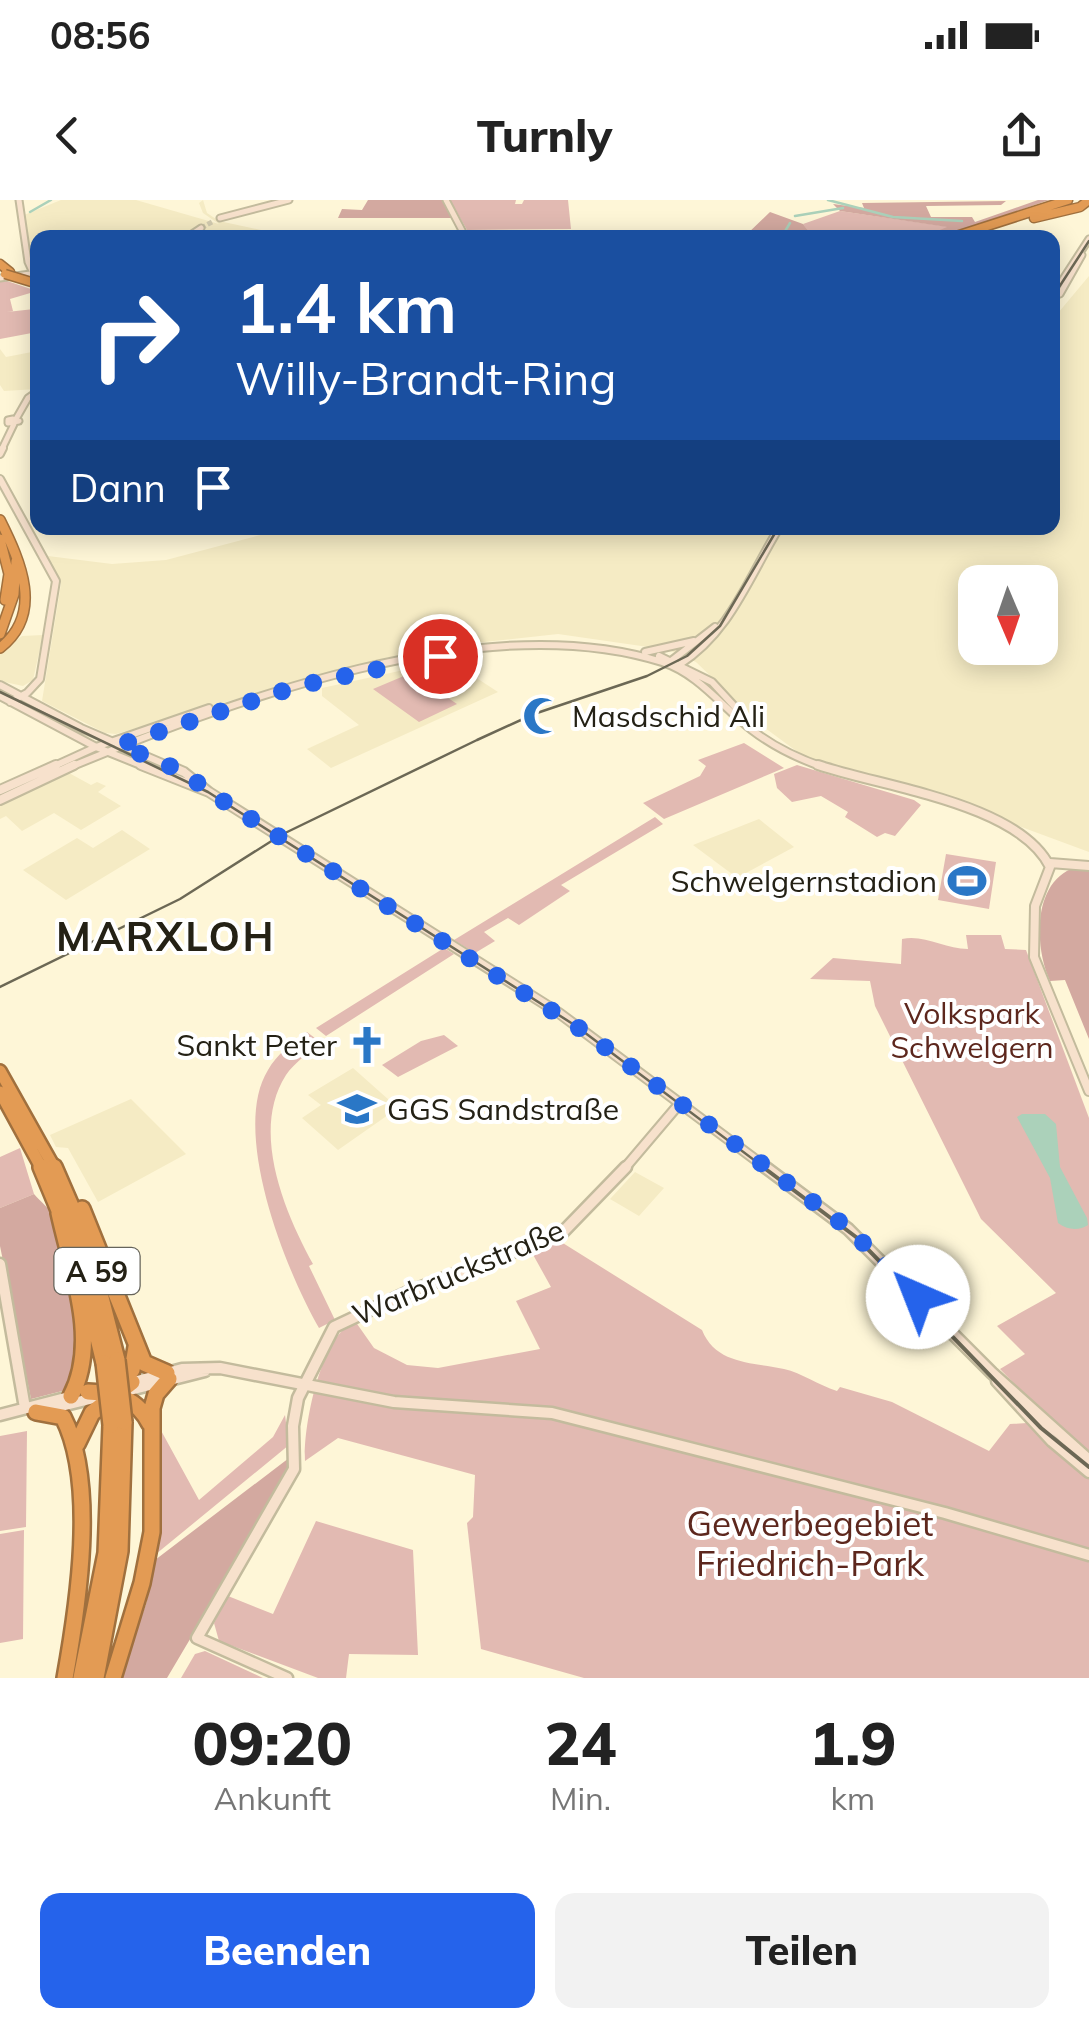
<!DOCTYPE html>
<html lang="de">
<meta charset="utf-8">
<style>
body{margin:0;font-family:Mulish,sans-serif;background:#f2f2f2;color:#222;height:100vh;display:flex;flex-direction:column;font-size:38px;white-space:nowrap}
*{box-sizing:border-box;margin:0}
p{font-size:32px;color:#767676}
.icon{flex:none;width:55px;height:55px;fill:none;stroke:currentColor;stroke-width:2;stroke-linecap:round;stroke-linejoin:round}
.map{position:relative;height:1478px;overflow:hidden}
.sheet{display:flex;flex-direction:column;background:#fff;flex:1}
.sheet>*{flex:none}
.guide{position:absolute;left:30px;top:30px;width:1030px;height:305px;border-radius:20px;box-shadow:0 5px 25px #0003;background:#1a4fa0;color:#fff;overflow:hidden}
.needle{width:65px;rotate:178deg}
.fabs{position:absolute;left:958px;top:365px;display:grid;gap:20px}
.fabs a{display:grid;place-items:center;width:100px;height:100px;border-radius:20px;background:#fff;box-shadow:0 5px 25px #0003;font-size:50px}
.pin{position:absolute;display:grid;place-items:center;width:85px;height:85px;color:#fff;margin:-42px;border:5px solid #fff;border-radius:50%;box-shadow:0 2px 10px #0007}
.me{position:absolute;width:110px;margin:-55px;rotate:316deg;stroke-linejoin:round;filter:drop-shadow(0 0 8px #0008)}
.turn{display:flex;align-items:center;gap:35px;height:210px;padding:0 40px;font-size:45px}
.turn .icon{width:130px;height:130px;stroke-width:2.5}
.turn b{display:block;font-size:70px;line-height:85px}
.then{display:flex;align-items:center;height:95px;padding:0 40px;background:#0003;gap:20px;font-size:38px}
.eta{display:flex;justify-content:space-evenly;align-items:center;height:170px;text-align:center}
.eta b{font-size:60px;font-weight:800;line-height:70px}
.action{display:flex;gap:20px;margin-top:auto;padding:20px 40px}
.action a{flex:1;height:115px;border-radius:20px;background:#2563eb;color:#fff;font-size:40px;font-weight:800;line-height:115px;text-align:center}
.action a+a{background:#f2f2f2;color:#222}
.status{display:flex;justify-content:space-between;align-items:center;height:70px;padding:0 50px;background:#fff;direction:ltr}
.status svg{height:28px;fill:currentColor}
header{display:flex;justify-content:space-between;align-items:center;height:130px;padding:0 40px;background:#fff;font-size:45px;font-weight:800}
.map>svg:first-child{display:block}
</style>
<div class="status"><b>08:56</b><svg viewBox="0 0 49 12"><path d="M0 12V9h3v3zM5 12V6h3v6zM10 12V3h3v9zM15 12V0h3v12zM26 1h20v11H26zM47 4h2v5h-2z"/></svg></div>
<header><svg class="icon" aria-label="back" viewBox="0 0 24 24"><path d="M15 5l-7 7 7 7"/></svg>Turnly<svg class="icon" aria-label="share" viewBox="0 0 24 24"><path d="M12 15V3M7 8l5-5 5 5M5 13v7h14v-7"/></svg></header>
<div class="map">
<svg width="1089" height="1478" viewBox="0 0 1089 1478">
<rect width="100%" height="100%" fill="#fef6d7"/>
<path fill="#f5ebc4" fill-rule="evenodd" d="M61,0H136L219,24L203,13L199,3L203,0L207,13L219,21L294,37L247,32L263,37H251L222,31L241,37H233L199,28L182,37L38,38L37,70L32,62L24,15Z
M1089,76V652L935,595L833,568L799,553L761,525L696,462L669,450L558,434L447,446L284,485L116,534L105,533L42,501L61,384L48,356L112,364L166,360L287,328H1052L1053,119ZM975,382H1040V448H975Z
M0,149L6,157L37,151V189L4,191L0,185Z
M43,435L33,480L23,486L0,481V452L22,436Z
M449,460L498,492L331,568L307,549L359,525L322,496V488Z
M69,573L91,585L97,582L106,586L98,592L121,606L81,630L54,613L22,631L6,616L0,619V606Z
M759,619L794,647L746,673L736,677L693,645Z
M122,630L150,649L66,700L23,670L77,638L93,648Z
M353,868L398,908L338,950L302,918L321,905L308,895Z
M131,899L186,954L98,1002L68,948L56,947L50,935Z
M635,972L664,988L639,1016L610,999Z"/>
<path fill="#e2bab2" d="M450,0H516L515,4H522L524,0H568L571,29L467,30Z
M840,11L950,27L923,37L813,38L803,24Z
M7,81L37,91L10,99L13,111L7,112L34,109L37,113V132L0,139V82Z
M411,473L457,504L419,522L373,489Z
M744,543L784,568L664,619L643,603L700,576L706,566L698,560Z
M797,565L914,600L921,605L895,636L885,633L877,637L845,617L848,612L821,596L792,602L777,588L774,574Z
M655,617L663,624L561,685L570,691L519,725L508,718L484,732L495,741L475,753L454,740Z
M946,654L996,662L989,709L938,700Z
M966,735H1001L1005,749L1026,750L1089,918V1251L1061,1232L1000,1169L1025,1154L997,1126L1056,1093L981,1019L875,806L870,781L810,779L833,758L901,764L902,739C924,734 945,749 968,749Z
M444,748L454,754L326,836L316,828Z
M307,832L320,842C310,852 294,863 286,875C250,931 285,1013 313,1064L309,1066L335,1120L319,1128C286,1071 230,931 268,870C276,855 293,842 307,832Z
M444,835L458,846L398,877L382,865L421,841Z
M20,948L34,994L0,1008V957Z
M558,1040L702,1130C716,1165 753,1162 784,1169C802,1173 818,1185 837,1191L840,1187L892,1202L989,1251L1010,1224L1027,1223L1089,1278V1478H584L481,1449L467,1323L473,1317L475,1275L338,1238L305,1261C303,1226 321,1135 355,1121L374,1148L407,1165L438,1168L540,1149L516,1101L551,1087L531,1051Z
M285,1215L289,1245L156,1354L160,1313L158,1225L199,1300L273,1237Z
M27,1231L26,1327L0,1331V1236Z
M316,1321L413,1350L418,1455L349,1454L346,1478H318L219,1441L214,1423L228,1396L273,1414Z
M24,1330L23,1439L0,1443V1334Z
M205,1451L263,1478H181L195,1454Z"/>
<path fill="#d3a9a0" d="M368,0H443L455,18H338L342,9L362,10Z
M1038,0H1049L939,38L923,37L947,27L840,11L833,4L864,8L862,3L1006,1L1001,5L926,6L931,17H972L975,22Z
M770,12L803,24L813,37H744Z
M1071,669L1089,670V839L1065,780L1050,781C1035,749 1032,686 1071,669Z
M34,994C40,1001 50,1009 55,1017C70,1043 79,1157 74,1188L31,1199L0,1046V1008Z
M289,1258L288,1270L273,1299L167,1478H120L146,1404L155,1360Z"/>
<path fill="#abd1ba" d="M1022,914H1045L1056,924L1060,967L1087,1018L1088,1025C1079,1031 1067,1030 1058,1023L1050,978L1017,917Z"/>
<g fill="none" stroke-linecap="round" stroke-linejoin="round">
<path stroke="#abd1ba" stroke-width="2.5" d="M828,0L893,17L962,21
M30,12L51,0
M795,16L843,8
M781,38L790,23"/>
<path stroke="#d2cbb0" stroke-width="5" stroke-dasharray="5 2.5" stroke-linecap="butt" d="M201,28L212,22"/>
<g stroke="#c3bb9d" stroke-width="9">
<path id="secondary-far3" d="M19,0L28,62L38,84
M446,0L466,38
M220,18L289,0
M186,38L201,28
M0,78L38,73
M1060,94L1082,55
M1052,96L1089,39
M13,219L19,221L8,223V220Z
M16,219L28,198L38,191
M1,251L14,224"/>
</g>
<g stroke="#c3bb9d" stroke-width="10">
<path id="secondary-far2" d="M0,254L3,248
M0,279L56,381L40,479L27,493L10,502
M645,452L694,441
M659,456L712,482L747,520
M671,461L715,427
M679,465C730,433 749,377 779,328
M0,485L81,528L174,568
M0,496L96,547L148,568
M50,568L96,547L209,508
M68,568C231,500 486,406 662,462C699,474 722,507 752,530C774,547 799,559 826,568"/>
</g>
<g stroke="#c3bb9d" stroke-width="12">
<path id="secondary-far1" d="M141,565L209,592L559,813L768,969
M168,565L184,572L209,592
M818,565C882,587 1019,603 1050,667L1035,706L1034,757L1089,891
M0,590L56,565
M0,600L74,565
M1050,663L1089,666
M624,969L680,903"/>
</g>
<g stroke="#c3bb9d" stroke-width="15">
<path id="secondary" d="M765,967L848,1029L992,1173L1089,1260
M0,1064L25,1208
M997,1181L1052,1241L1089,1272
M130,1183L182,1169L220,1168L394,1202L552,1213L945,1313L1089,1355
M126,1191L205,1171
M49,1209L98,1197
M0,1215L73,1196
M287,1478L197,1438L294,1269L293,1226L298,1198L334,1127L406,1093L562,1033L626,967"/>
</g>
<g stroke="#a0703e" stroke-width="11">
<path id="highway-far3" d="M1034,18L1080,7L1089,0
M950,38L1068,0
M0,64L10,72"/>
</g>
<g stroke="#a0703e" stroke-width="12">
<path id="highway-far2" d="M0,320C21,362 44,414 0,448
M0,339L9,374L5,400
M0,434L14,394L16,361"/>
</g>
<g stroke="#a0703e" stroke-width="16">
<path id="highway-far1" d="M0,871L55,969
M0,892L42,969"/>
</g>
<g stroke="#a0703e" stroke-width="20">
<path id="highway" d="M41,967L78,1056L104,1163
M54,967L87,1043L117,1160
M82,1009L144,1163L167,1173
M59,1013C71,1069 100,1141 71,1196
M120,1182L132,1170L136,1147
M88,1192C116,1193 137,1198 150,1224
M36,1212L63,1217C97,1283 78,1406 65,1478
M77,1244L92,1213L132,1182
M81,1478L106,1353L111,1225
M96,1478L120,1351L124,1222
M113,1478L142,1383L152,1332V1208L156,1194L169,1179"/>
</g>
<use href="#secondary-far3" stroke="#f7e1cc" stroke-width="5"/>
<use href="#secondary-far2" stroke="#f7e1cc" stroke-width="6"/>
<use href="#secondary-far1" stroke="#f7e1cc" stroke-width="8"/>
<use href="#secondary" stroke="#f7e1cc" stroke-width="10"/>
<use href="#highway-far3" stroke="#e39b54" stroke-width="8"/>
<use href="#highway-far2" stroke="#e39b54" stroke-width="9"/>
<use href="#highway-far1" stroke="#e39b54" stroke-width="11"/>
<use href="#highway" stroke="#e39b54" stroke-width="15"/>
<path stroke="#6c6855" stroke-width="2.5" d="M1052,98L1089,41
M0,492L208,592L576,826L766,969
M0,787L180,699L281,635L477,540L534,514L647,476L687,456L720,426L778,328"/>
<path stroke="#6c6855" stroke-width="4" d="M763,967L856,1037L1041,1228L1089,1267"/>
<g stroke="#a0703e" stroke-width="11" stroke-linecap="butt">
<path id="highway-bridge-far1" d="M5,74L38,84"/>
</g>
<g stroke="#a0703e" stroke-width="20" stroke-linecap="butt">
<path id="highway-bridge" d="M117,1160L124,1222
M104,1163L111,1225"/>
</g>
<use href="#highway-bridge-far1" stroke="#e39b54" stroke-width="8"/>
<use href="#highway-bridge" stroke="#e39b54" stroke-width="15"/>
</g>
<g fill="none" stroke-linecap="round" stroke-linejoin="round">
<path stroke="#2563eb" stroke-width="18" stroke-dasharray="0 32.4" d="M440,456L298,486L119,545L184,572L209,592L582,830L848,1028L918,1097"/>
</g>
<defs>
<g id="mosque-bare" transform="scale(3)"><path d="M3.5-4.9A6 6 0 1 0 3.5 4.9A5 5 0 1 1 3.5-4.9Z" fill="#2a77c6" stroke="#fff" stroke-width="2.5" paint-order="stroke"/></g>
<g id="stadium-bare" transform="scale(3)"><path d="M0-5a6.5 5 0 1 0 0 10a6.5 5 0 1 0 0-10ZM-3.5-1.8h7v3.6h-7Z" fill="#2a77c6" stroke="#fff" stroke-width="2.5" paint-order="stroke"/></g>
<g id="church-bare" transform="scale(3)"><path d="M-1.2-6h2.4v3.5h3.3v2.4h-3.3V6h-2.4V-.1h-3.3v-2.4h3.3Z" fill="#2a77c6" stroke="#fff" stroke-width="2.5" paint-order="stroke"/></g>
<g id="school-bare" transform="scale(3)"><path d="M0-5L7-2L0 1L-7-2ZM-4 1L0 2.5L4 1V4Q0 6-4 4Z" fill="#2a77c6" stroke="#fff" stroke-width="2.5" paint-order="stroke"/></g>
</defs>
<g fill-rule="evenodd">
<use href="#mosque-bare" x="542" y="516"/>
<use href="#stadium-bare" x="967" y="681"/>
<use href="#church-bare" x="367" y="845"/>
<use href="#school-bare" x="357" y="909"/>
</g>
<g text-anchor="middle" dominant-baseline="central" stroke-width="8" stroke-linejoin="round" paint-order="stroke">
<rect fill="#fff" stroke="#66645b" stroke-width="2.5" x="54.5" y="1048" width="85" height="46" rx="8"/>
<g font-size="28" font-weight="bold" fill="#242115">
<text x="97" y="1071">A 59</text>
</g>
<g font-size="30" fill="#242115" stroke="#fff" text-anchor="start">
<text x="572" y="516">Masdschid Ali</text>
<text x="937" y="681" text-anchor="end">Schwelgernstadion</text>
<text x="337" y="845" text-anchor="end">Sankt Peter</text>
<text x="387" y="909">GGS Sandstraße</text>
</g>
<g font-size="30" fill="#5d271d" stroke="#fff">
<text x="972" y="813">Volkspark<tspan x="972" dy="34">Schwelgern</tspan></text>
</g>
<g font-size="30" fill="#242115" stroke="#fff">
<text transform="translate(458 1072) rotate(-23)">Warbruckstraße</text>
</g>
<g font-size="35" fill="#5d271d" stroke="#fff">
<text x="810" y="1323">Gewerbegebiet<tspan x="810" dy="40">Friedrich-Park</tspan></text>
</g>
<g font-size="40" font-weight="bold" letter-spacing="2.5" fill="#242115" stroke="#fff">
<text x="166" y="736">MARXLOH</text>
</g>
</g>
</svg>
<div class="fabs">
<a><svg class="needle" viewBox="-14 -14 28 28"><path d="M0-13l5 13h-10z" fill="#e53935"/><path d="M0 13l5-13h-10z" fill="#767676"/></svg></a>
</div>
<div class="pin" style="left:440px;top:456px;background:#d93025"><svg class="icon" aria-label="arrive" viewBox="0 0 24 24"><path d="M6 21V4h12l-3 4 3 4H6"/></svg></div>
<svg class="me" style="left:918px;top:1097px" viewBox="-20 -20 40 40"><circle r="19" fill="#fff"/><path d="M0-13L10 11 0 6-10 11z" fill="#2563eb"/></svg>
<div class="guide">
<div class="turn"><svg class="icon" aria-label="right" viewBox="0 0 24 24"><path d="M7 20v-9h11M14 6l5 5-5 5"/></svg><div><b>1.4 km</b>Willy-Brandt-Ring</div></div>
<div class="then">Dann<svg class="icon" aria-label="arrive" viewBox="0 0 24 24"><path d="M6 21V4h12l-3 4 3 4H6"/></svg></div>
</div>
</div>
<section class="sheet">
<div class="eta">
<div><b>09:20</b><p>Ankunft</p></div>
<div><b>24</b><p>Min.</p></div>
<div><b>1.9</b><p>km</p></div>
</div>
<div class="action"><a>Beenden</a><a>Teilen</a></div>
</section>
